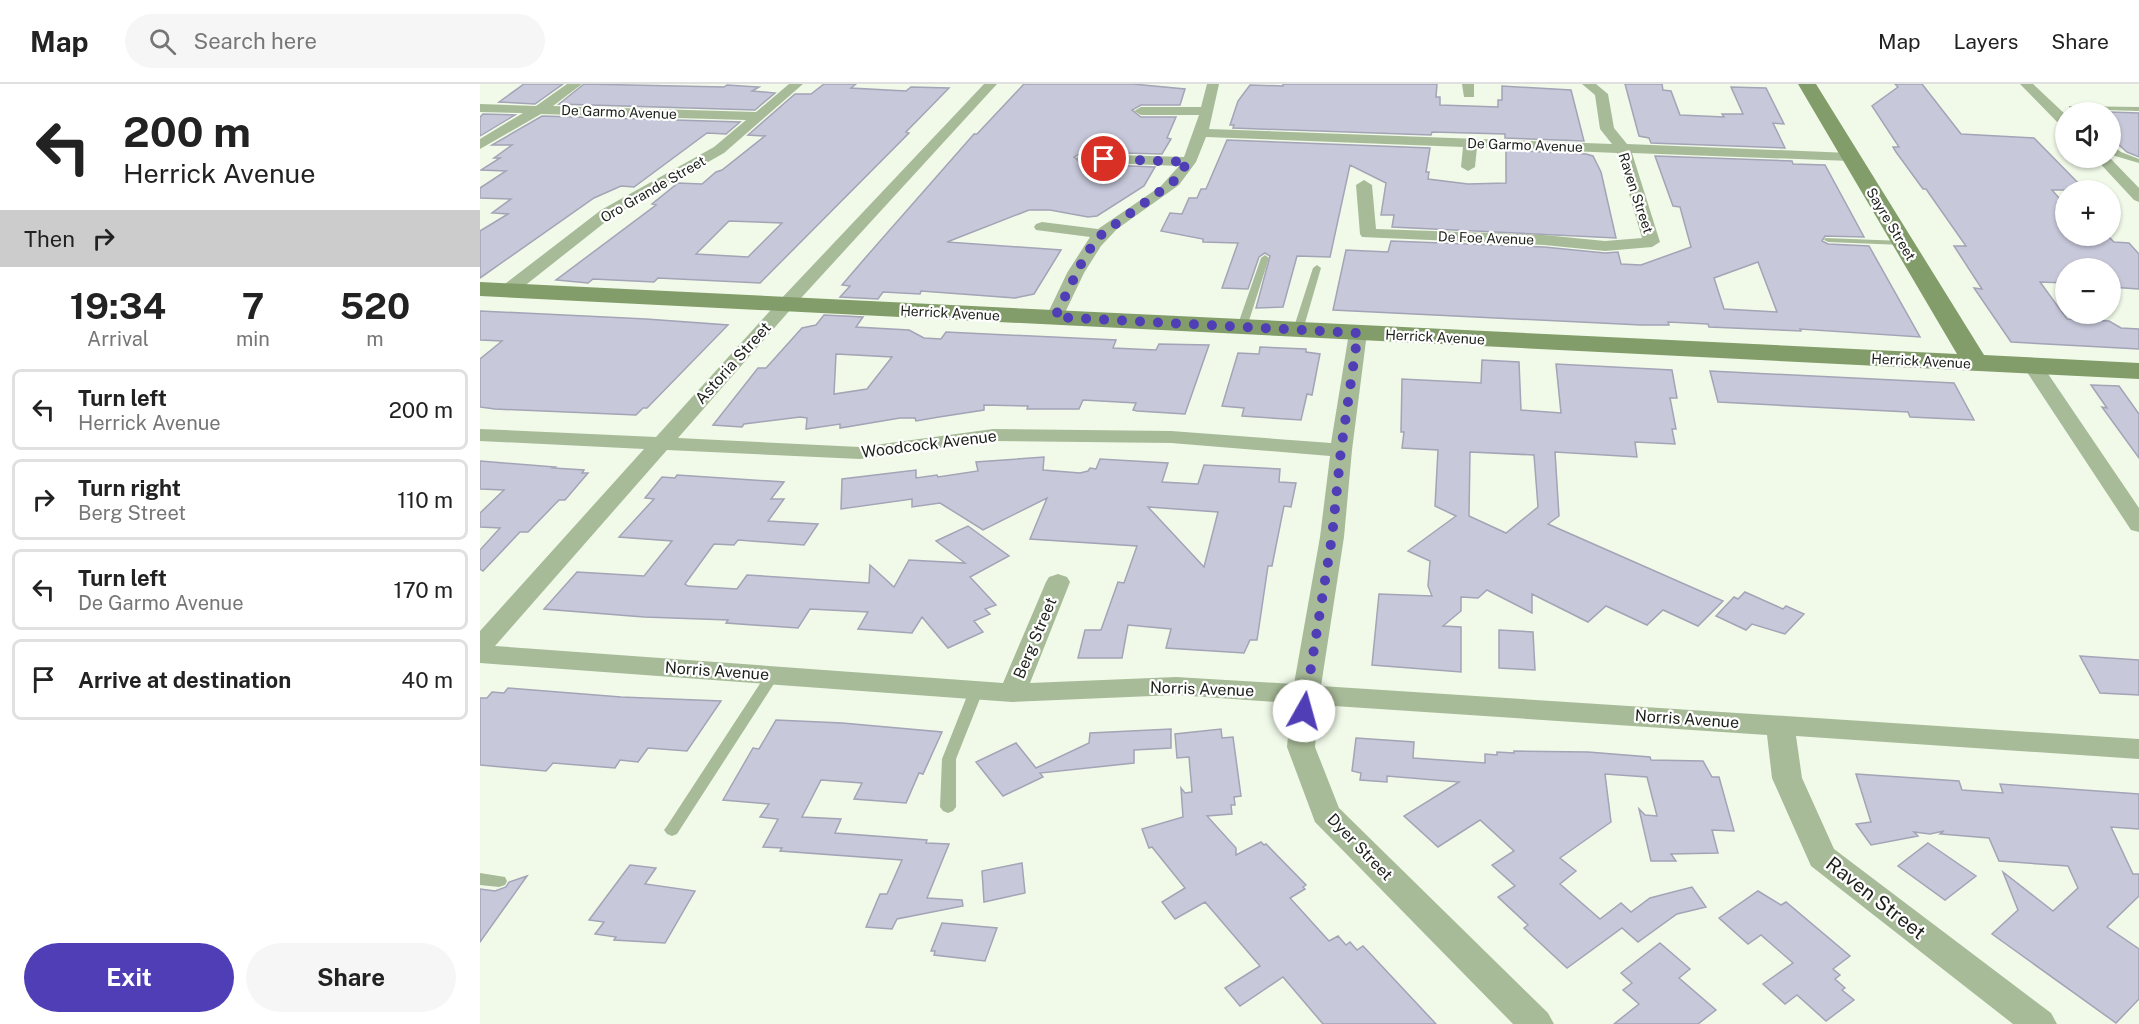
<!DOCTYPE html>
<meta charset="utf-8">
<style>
body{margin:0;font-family:"Public Sans",sans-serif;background:#f6f6f6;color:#222;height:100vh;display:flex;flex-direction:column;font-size:22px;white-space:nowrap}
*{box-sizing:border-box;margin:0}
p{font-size:20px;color:#767676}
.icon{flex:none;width:33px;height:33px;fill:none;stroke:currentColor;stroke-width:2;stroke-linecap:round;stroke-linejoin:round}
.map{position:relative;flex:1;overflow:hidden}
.panel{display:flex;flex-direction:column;background:#fff;width:480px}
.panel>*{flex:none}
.banner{background:#fff;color:#222;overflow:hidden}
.fabs{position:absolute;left:1575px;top:18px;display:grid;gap:12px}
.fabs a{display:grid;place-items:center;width:66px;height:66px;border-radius:50%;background:#fff;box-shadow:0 2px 4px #0004;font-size:30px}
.pin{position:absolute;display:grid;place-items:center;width:51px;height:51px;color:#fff;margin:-26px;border:3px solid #fff;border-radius:50%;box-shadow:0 2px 6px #0007}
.me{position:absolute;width:66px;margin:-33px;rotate:7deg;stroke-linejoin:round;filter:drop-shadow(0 0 4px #0008)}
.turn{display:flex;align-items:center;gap:21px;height:126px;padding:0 24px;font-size:27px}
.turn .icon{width:78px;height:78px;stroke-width:2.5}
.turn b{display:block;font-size:42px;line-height:51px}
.then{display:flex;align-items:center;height:57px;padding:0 24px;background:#0003;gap:12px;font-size:22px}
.eta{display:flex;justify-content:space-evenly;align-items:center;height:102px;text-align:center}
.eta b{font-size:36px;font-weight:700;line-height:42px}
.action{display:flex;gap:12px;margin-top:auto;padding:12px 24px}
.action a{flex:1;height:69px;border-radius:36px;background:#4f3eb5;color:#fff;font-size:24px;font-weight:700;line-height:69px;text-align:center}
.action a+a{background:#f6f6f6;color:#222}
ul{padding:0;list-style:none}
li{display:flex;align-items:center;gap:18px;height:81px;margin:0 12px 9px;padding:0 12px;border:3px solid #e0e0e0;border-radius:9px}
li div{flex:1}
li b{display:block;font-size:22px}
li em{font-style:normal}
header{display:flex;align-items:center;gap:36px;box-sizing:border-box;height:84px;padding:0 30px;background:#fff;border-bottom:2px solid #e0e0e0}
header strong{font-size:28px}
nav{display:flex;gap:33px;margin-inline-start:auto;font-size:21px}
.search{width:420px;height:54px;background:#f6f6f6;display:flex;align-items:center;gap:15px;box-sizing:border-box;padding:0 21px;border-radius:33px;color:#767676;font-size:22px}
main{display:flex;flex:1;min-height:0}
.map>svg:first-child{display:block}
</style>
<header>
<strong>Map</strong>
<div class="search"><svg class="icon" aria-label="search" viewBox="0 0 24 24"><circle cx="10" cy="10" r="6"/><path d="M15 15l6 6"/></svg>Search here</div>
<nav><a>Map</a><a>Layers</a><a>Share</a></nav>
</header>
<main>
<section class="panel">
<div class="banner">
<div class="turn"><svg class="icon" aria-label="left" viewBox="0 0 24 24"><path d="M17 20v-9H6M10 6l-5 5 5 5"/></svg><div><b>200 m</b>Herrick Avenue</div></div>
<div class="then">Then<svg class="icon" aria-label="right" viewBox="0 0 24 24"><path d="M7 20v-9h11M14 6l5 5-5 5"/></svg></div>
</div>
<div class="eta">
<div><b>19:34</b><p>Arrival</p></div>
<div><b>7</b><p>min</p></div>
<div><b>520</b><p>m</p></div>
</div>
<ul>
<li><svg class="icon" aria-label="left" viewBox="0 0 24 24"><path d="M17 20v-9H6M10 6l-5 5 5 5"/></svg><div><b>Turn left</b><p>Herrick Avenue</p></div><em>200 m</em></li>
<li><svg class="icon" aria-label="right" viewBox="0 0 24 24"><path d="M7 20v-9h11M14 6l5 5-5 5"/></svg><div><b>Turn right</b><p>Berg Street</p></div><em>110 m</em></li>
<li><svg class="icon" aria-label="left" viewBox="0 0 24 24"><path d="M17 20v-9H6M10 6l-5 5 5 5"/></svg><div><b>Turn left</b><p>De Garmo Avenue</p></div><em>170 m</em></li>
<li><svg class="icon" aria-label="arrive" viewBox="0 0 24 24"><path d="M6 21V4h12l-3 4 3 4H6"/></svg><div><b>Arrive at destination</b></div><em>40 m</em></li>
</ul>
<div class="action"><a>Exit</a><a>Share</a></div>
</section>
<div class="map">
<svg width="1659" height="940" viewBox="0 0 1659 940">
<rect width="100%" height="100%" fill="#f1fae9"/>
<path fill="#c7c8da" stroke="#a3a4b6" stroke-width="1.5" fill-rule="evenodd" d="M44,0H83L55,20L19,18Z
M104,0L244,3L247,1L279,3L272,7L295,9L275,26L79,20Z
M344,0H376L371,4L426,7L431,3L469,4L426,48L429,49L280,199L178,194L174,198L113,195L108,199L76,196L176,121L172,120L198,99L222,100L236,88L242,86L285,52L268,51L315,10H331ZM249,137L302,139L268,173L216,170Z
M544,0H653L705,5L700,21H661L652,26L661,33H696L687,54L691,55L682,70L603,68L594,73L603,80L675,83L664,102L617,132L608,133L570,126H549L467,158L581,166L554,210L535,214L441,207L440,210L403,208L398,215L360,213L370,202L362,201L386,173L494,50H497Z
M803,0H957L956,13H960V21L1018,23V16H1022V2L1091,6L1104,57L1025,54V50L952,48L951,51L753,44L754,41H750L758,17L770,1L803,2Z
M1145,0H1182L1183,6L1191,7L1200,31L1244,33L1242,30H1263L1251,3L1286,4L1304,40L1293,39L1305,64L1171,59L1169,54L1159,52Z
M1415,0H1442L1481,50L1554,54L1605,106H1572L1586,122V152H1628L1634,158L1649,159L1659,170V205L1630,203V184H1586V199L1560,198L1587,235L1629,237L1641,244L1659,245V265L1531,258L1494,204L1502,205L1474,162H1486L1446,105H1443L1416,68L1413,63H1419L1392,22L1418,3Z
M1630,28L1659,29V73L1647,68L1630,53Z
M3,30L35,31L0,52V33Z
M62,32L260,38L246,50L227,49L154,103L141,102L114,114L0,194V147L28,130L12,129L31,115L0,114V104L26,87L1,86L20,74H14L32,61H12Z
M747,56L950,64L946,88H949L948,95L988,100L1026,99V66L1106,70L1113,72L1121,88L1136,154L912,143L914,131H901L906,99L870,81L850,173L817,172L803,223L776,224L790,172L785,169L779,173L768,205L742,204L758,159L723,158V155L681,147L690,129L702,130L709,114H717L721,105H726Z
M1175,72L1312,77L1313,80L1345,81L1384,153L1345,152L1342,157L1348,160L1389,162L1440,253L1320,245L1321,247L1229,243L1228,240L1188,238L1189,241H1161L853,226L866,166L908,168L911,157L1064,163L1125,169L1138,168L1141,180L1161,181L1211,163L1200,123L1193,122ZM1278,178L1297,228L1244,225L1234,194Z
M0,227L166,235L248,241L167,324H163L156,331L15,325L0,323V275L22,257L0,256Z
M344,231L383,233L376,243L429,246L444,254L461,255L466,248L636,256L633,264L676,266L679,260L729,261L705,330L657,327L653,326L656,319L603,316L599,325H547L548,322L504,321V326L459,333L436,337L435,334H420L360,344V340L326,345L327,334L320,333L264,340L262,343L233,341L278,284H286L322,244L336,241ZM356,270L412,273L387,305L354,310Z
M780,263L826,265V268L840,270L832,311L827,310L821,336L762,332L764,324L742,322L758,269L779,270Z
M1002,276L1039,278L1041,326L1081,329L1076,280L1192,286L1197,314H1190L1196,345H1192L1195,360L1155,358L1157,373L1075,368L1079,432L1068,440L1243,517L1218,542L1183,526L1167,541L1126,522L1108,538L1052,510V529L1007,506L998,514L981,513V527L963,542L981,543V588L892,581L899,510L952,512L948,502L950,477L928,467L976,432L955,422L958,366L922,364L924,348H921L922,295L1001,299ZM990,368L1054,371L1058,423L1026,449L989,432Z
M1230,287L1474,299L1494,336L1430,333L1428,328L1238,318Z
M1611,301L1639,302L1659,330V374L1622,323L1627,324Z
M564,373L563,386L600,389L608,387L610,384L616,385L620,375L688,379L682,398L718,400L724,381L800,385L799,398L816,399L811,423L804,422L792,482H788L777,556H770L764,569L686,564L691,545L648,541L642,574H598L605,546H621L638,498L644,499L657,462L550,455L567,414L503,446L460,419L432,423V415L361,425L362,395L436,386V394L457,391L458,393L498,387L496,378ZM668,423L738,428L724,483Z
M0,377L75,383L73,384L104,386L102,389H108L85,416H79L48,448H40L3,487L0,485V466L20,444L0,443V429L24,406L0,405Z
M197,391L304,398L291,415H304L288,437L338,440L324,461L258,456L254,461L234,460L205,500L208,502L257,505L267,491L389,499L390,481L414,503L429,476L485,479L456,457L488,442L529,472L490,493L516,521L505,525L510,530L494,537L503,548L468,564L442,533L432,549L378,545L388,528L330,525L318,544L246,539L248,536L164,533L64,525L97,488L164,492L192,457L139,453L174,415L165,414L182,393L195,394Z
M1265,508L1303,525L1306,522L1324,530L1305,550L1272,540L1266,546L1236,532L1254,513L1258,515Z
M1019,546L1053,548L1055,586L1019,584Z
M1600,572L1659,576V611L1620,609Z
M28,604L141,613L241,617L207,667L168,664L158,678L140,676L135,684L73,679L66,687L0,681V614H7L12,608L24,609Z
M296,636L362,639L462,648L443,690L439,689L426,719L374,715L382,699L341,696L322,733L361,735L355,749L447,756L446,759L469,760L447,814L482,816L483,822L417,835L412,845L386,843L400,810H407L422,776L300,767L302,764L283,763L298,735L280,733L289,720L243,716L273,664L279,665Z
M691,645V664L654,666V679L560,689L563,693L523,712L496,678L536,659L556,684L609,659L610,649Z
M741,645L742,654L753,653L761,712L754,713L755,721H751L752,730L727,732L756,764V771L781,758L784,761L786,760L826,801L823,803L825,805L810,814L849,857L858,852L866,861L870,858L877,866L883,862L956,940H843L803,893L760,922L745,904L780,882L725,818L695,835L682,818L705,804L672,763L669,764L662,745L703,733L701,704L705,709L712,708L709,673L697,674L695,650Z
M876,654L934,658L933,674L1005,679V670L1017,671V668L1034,669V667L1108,668L1170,673L1171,676L1223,677L1232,693H1239L1254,747L1232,746L1238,769L1191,770L1196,777H1171L1159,725L1165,731L1177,732L1167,693L1125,690L1131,738L1080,774L1096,787L1080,800L1120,835L1141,819L1151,828L1170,814L1212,803L1226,823L1197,830L1158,858L1142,844L1087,884L1044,844L1048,841L1018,813L1035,802L1012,781L1034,767L1000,736L958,763L924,732L979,698L907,692V698L880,696L881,689L872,687Z
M1376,690L1479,697L1482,706L1523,709L1520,700L1659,710V745L1631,743L1653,790H1659V812L1627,843L1659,865V915L1636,939L1512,850L1538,826L1523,788L1573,827L1598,804L1588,782L1519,777L1509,754L1460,750L1464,747L1450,750L1434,748L1438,752L1391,761L1376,740L1391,738Z
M1448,759L1496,792L1465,816L1418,782Z
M542,779L545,809L504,818L502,787Z
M150,781L176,784L165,800L215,807L185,859L134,856L136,853L115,850L124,838L109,836Z
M47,792L0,858V805L15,807L26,803L29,798Z
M1278,807L1301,821L1306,818L1370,872L1353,885L1360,891L1355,895L1365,904L1362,906L1374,916L1346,937L1317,911L1305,920L1283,900L1313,879L1281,851L1268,860L1239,834Z
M462,839L517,844L505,877L454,871L455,867H451Z
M1180,859L1210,885L1199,894L1236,926L1218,940H1134L1159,920L1143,906L1152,899L1141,889Z"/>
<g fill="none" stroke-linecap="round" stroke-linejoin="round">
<path fill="#a8bb98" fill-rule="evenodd" d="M1589,22L1659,23V27L1591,25L1589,24Z
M1630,60L1641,68L1659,75V79L1635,72L1630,67Z
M1345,154L1423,157L1427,159L1423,161L1348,158L1344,156Z
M785,171L789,174L767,243L762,246L759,245L757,243L781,174Z
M837,181L841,184L823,246L818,249L815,248L813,246L833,184Z
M292,587L297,589L299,592L197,750L192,752L187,750L184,746L187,742L287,589Z
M496,602L501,604L503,607L476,675V723L473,727L468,729L463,727L460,723L462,675L489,607L491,604Z
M0,789L25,793L27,797L25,801L19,803L0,801Z"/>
<path fill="#a8bb98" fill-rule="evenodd" d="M87,0H102L73,22L276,28L309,0H323L244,69L133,132L33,211H21L18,207L21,203L121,126L234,63L266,36L61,30L0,65V55L43,29L0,28V20L56,22Z
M504,0H517L311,225L198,354L380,363L513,345L691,347L851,359L869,249L871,245H885L887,249L872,366L864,453L841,602L1659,655V675L1316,652L1322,694L1354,765L1571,929L1577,940H1533L1331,782L1292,694L1287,651L839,621L835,663L859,724L1068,929L1074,940H1033L835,738L807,663L811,619L696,611L532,618L0,579V547L164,365L0,357V345L176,353L299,217ZM513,357L691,359L850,372L840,453L814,600L696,593L550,599L590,498L587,493L578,490L569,493L566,498L523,599L15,562L187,366L380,375Z
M727,0H739L729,45L1132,60L1120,45L1115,11L1102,0H1116L1128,10L1134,44L1147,60L1370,69L1377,73L1370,77L1152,69L1180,158L1172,163L1125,167L1064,161L882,153L880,150L876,101L884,96L892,101L896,145L1064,151L1125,157L1162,154L1137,69L997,63L995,83L988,87L981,83L983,63L726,53L716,78L699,101L637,145L621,162L604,189L581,237H569L566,233L587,189L610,153L556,146L554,143L556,140L562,138L618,145L681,102L699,82L603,78L596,74L603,70L704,73L719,31H661L654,27L661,23H721Z
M982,0H994V13H984Z
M1540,0H1553L1586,31V43L1581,42Z
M1615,74H1630L1659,104V118L1654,116Z
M1553,276L1560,278L1659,424V448L1651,446L1543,282L1546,278Z"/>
<path fill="#829d69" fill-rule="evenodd" d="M1318,0H1336L1504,271L1659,279V295L0,212V198L1477,270Z"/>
</g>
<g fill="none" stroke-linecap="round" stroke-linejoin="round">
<path stroke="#4f3eb5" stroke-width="10" stroke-dasharray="0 18" d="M624,75L708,78L693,98L622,150L606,170L575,233L878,249L861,366L852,453L824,627"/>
</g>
<g text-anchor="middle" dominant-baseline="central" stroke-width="4.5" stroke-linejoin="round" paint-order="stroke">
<g font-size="14" fill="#1c2019" stroke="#fff">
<text transform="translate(139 28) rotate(2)">De Garmo Avenue</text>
<text transform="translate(1045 61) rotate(2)">De Garmo Avenue</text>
<text transform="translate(173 105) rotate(-30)">Oro Grande Street</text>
<text transform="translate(1156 109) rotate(72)">Raven Street</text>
<text transform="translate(1411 140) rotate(59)">Sayre Street</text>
<text transform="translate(1006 154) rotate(2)">De Foe Avenue</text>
<text transform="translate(470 229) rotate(3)">Herrick Avenue</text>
<text transform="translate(955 253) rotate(3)">Herrick Avenue</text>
<text transform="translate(1441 277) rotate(3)">Herrick Avenue</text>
</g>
<g font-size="16" fill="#1c2019" stroke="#fff">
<text transform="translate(253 279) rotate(-48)">Astoria Street</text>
<text transform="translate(449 360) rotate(-7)">Woodcock Avenue</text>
<text transform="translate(555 554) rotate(-67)">Berg Street</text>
<text transform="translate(237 587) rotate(4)">Norris Avenue</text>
<text transform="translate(722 605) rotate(2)">Norris Avenue</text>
<text transform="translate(1207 635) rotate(4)">Norris Avenue</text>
<text transform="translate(880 763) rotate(46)">Dyer Street</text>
</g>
<g font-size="20" fill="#1c2019" stroke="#fff">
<text transform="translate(1396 814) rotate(38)">Raven Street</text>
</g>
</g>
</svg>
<div class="fabs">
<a><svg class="icon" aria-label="sound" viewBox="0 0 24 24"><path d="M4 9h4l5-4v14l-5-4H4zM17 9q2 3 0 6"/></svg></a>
<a>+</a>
<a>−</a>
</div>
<div class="pin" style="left:624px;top:75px;background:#d93025"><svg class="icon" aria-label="arrive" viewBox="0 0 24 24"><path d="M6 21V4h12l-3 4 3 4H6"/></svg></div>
<svg class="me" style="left:824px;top:627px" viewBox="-20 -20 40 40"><circle r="19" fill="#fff"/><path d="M0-13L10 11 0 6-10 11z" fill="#4f3eb5"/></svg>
</div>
</main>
